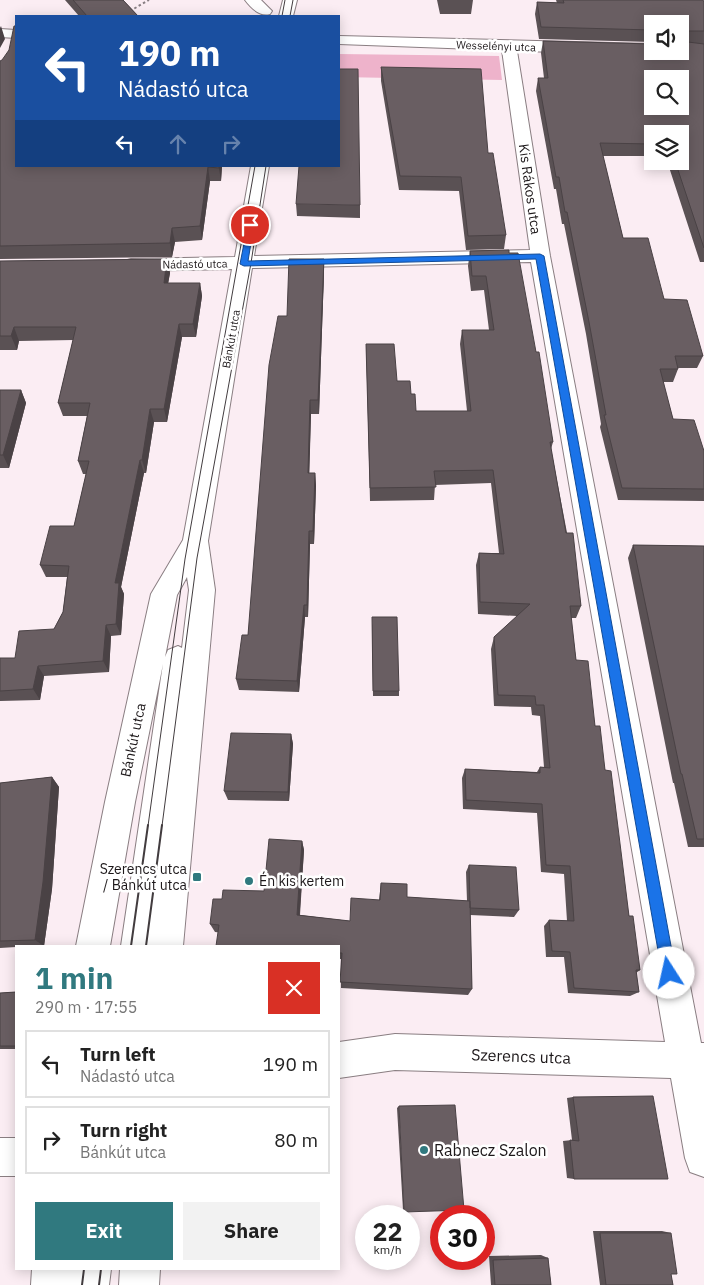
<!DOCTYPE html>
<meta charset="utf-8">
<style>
body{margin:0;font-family:"IBM Plex Sans",sans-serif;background:#f2f2f2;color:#222;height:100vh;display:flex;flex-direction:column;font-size:19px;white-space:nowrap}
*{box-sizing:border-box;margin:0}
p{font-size:16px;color:#767676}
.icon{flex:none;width:28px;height:28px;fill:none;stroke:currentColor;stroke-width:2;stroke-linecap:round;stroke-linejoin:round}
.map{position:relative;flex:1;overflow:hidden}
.sheet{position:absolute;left:15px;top:945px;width:325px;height:325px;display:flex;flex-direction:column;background:#fff;border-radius:0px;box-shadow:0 2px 12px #0003}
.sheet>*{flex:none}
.guide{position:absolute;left:15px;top:15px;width:325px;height:152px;border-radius:0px;box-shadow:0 2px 12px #0003;background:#1a4fa0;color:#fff;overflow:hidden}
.buttons{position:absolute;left:644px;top:15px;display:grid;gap:10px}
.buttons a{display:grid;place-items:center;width:45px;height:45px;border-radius:0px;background:#fff;box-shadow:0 2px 12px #0003;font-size:25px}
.speed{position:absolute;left:355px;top:1205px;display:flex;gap:10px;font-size:25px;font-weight:700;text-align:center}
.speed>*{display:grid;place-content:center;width:65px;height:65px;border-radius:50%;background:#fff;box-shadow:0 2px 12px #0003;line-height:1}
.speed small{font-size:12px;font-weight:400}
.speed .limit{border:8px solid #d22;background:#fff;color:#111}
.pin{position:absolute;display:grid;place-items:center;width:42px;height:42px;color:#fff;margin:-21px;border:2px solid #fff;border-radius:50%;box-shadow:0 1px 5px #0007}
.me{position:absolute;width:55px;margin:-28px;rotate:350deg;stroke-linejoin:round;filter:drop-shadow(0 0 4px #0008)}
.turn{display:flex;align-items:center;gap:18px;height:105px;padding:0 20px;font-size:22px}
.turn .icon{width:65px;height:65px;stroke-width:2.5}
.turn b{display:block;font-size:35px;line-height:42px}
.lanes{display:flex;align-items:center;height:48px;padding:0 20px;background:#0003;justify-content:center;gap:25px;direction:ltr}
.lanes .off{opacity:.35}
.round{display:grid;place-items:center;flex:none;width:52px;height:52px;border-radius:0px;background:#f2f2f2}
.head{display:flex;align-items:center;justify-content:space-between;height:85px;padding:0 20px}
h1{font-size:30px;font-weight:700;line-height:38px;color:#30797f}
.button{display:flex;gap:10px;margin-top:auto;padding:10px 20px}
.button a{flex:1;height:58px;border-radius:0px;background:#30797f;color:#fff;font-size:20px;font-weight:700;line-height:58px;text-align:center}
.button a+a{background:#f2f2f2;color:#222}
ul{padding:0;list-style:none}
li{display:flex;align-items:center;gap:15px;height:68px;margin:0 10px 8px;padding:0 10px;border:2px solid #e0e0e0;border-radius:0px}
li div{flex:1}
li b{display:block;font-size:19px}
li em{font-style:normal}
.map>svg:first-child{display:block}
</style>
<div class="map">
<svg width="704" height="1285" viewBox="0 0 704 1285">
<rect width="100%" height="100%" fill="#fbedf3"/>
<path fill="#eeb3cb" d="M339,54L499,56L502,80L339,77Z"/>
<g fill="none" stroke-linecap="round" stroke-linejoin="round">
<g stroke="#8a7e82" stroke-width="2">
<path id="minor" d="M245,0H261L272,11L270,14C260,17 251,8 245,0Z
M283,0H297L293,16H279Z
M0,29L16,30V38L0,37Z
M339,36L652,44V51H658L652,54L517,51L550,256L701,1043H704V1177L690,1172L685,1158L671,1078L395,1070L339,1078V1042L395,1034L665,1042L531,262L252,268L208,541L215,590L183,946H121L163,664L135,802L110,946H76L105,802L151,594L183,540L232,269L131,271L124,269L121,265L124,261L131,259L235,257L251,166H269L254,256L530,250L502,50L339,44ZM187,577L189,590L182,648L178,646L168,650L165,657L177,595Z
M0,1138H16V1176H0Z
M32,1269H111L109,1285H31Z
M120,1269H160L159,1285H119Z"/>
</g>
<path stroke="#877e82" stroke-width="2" stroke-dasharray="2.5 2.5" stroke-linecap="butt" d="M130,11L149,0"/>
<use href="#minor" fill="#fff" fill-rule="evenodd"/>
<path stroke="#423c3f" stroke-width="1" d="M282,16L285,0
M290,16L293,0
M148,826L185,559L255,166
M162,826L197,558L251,263L266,166"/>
<path stroke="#423c3f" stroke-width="2" d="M131,946L148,825
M146,946L162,825
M82,1285L84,1269
M99,1285L101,1269"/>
</g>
<path fill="#5a5154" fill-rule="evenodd" d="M65,0H123L138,16H79Z
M437,0H473L471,14H440Z
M556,0H703L704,2V262H700L667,161H680V134H652V156H603L623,238L703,356L697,368H678V369L673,382H663L673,419L704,451V501L618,500L600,427L601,424L586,334L564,224H562L556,189H554L536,91L538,78H544L541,53L543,41L652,44V42L539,39L535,14L537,2L557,3ZM652,24L680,51H652Z
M0,61L16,166H222L221,181H210L202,240L175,242L172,257L0,259Z
M381,67L488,153L506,235L504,249L466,250L459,191L399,190L381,81Z
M296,204L360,205V218L297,216Z
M470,251L536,352L553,442L551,449L581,606L576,618H571L576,660L595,726L605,770L629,916L640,970L636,973L639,992L630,996L568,993L564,957H546L544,926L549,920L567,921L564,874L541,872L537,813L463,809L462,778L465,769L537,772L540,767H544L540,716L532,715L531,707L494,706L491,649L494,637L517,616L478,614L476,565L479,553H499L491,483L435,485L434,500L370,501L366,344L397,381L411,394L416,411H467L460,344L462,330H489L484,290L471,291L468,266Z
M167,259L170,273L168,283H200L202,296L196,337H182L167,422H154L146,473H144L121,587L124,594L121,635L111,636L109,672L44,676L40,700L0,701V658H15L54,629L63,612L67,577H46L40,565L74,526L86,474H83L78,461L87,416H63L58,403L73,340L19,341L17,350H0V261Z
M324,259V273L319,414H311L309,473H315L316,486L314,544H310L308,617H305L299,692L239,690L236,679L248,635L287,316Z
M0,390H21L26,403L9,468H0Z
M633,545L704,546V847H688L674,783H673L628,558Z
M372,623L399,691V696H373Z
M291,734L293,744L289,801L228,800L224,791Z
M52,777L59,787L52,889L44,946H16V947L0,948V783Z
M302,841L304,850L300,915L350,921L379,900L381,883L407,897L467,901L466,872L469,865L519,910L514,917L470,915L472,989L468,995L341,988V959H339V946L215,932L210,924L222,899L264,891Z
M16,992V1049H0V993Z
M573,1097L668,1179H574L567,1178L563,1141L572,1140L567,1098Z
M399,1106L404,1212L403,1210L397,1108Z
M593,1231H662L671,1233V1274L673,1285H600Z
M541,1255L548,1258L551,1285H491L489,1256Z"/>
<path fill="#4a4245" d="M1,26L5,39L0,48V28Z
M219,166H222L221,181L219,168Z
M208,167L210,181L202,240L200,226Z
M172,228L175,242L172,257L170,243Z
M167,259L170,273L166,296L164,283Z
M324,259V273L319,414L318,400Z
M200,283L202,296L196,337L193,324Z
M179,324L182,337L167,422L164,409Z
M14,327L19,341L17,350L11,336Z
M21,390L26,403L9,468L3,455Z
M310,400L311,414L309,486L308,473Z
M150,409L154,422L146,473L142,460Z
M140,460L144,473L121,587L124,594L121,635L116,624L115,583Z
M315,473L316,486L314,544L313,531Z
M309,531L310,544L308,617L307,605Z
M304,605L305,617L299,692L297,681Z
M106,625L111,636L109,672L103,661Z
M38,666L44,676L40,700L33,689Z
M291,734L293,744L289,801L288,792Z
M52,777L59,787L52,889L44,946L35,940Z
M302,841L304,850L299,923L297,915Z"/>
<path fill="#695e62" stroke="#4a4245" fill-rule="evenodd" d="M73,0H123L138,16H87Z
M563,0H703L704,2V31H682V37L680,38V24H652V30L541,27L537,2L564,3Z
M14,26H16V166H219V168L208,167L200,226L172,228L170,243L0,246V61L2,60L9,50Z
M543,41L652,44V51H680V41L704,44V248L675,161H680V134H652V144L600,143L623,238H648L664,299L687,300L703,356H675L678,369H660L673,419L694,420L704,451V489L622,488L604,415H606L589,322L567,212H565L559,177H556L538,78H548ZM652,79H680V106H652Z
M381,67L481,69L488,153H493L506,235L468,236L461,177L400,176Z
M339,69H358L360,205L296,204L299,166H339Z
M509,250V253H518L536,352H539L553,442H550L566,533H573L581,606H570L576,660L588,661L595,726H600L605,770L611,771L629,916H633L640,970H636L639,992L574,988L570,952L552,951L549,920L574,921L570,866L546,865L542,804L466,800L465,769L540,773V767L550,768L544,705H536L535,696L498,695L494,637L530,604L480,602L479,553L504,554L493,470L434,471L436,487L370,488L366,344H394L397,381H410L411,394H415L416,411H471L462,330H494L486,276H472L470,251Z
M167,259L164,283H200L193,324H179L164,409H150L142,460H140L115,583H119L116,624L106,625L103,661L38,666L33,689L0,691V658H15L19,631L54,629L63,612L69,566L40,565L50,526H74L89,461H78L90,403H58L76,327H14L11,336H0V261Z
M289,259H324L318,400H310L308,473H315L313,531H309L307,605H304L297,681L236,679L242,635H248L269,365L278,316H287Z
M0,390H21L3,455H0Z
M633,545L704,546V839H697L682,774H681Z
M372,617H397L399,691H373Z
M231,733L291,734L288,792L224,791Z
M52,777L43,882L35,940L0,941V783Z
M269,839L302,841L297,915L350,921L351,898L380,900L381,883L407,884V897L470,901L472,989L340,982L342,953H339V946H216L219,925L210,924L213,899H222L223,890L264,891Z
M469,865L516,867L519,910L470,908Z
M16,992V1046H0V993Z
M653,1096L668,1179H574L570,1140L579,1141L573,1097Z
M455,1105L464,1210L404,1212L399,1106Z
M600,1233H671L677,1274H671L673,1285H606Z
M548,1258L551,1285H495L493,1260Z"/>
<path fill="#1a73e8" stroke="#114b97" d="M248,223L254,225L248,261L540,254L544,256L676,973L674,978L669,980L664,978L662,973L536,259L244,266L240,264Z"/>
<g fill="#30797f" stroke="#fff" stroke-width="2">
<rect x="192" y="872" width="10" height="10" rx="2.5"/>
<circle cx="249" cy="881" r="5"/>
<circle cx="424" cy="1150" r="5"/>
</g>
<g text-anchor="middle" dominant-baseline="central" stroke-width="5" stroke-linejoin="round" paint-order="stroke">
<g font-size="11" fill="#1d181a" stroke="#fff">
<text transform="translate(496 46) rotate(2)">Wesselényi utca</text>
<text transform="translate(195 264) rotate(-1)">Nádastó utca</text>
<text transform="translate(231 339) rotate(-80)">Bánkút utca</text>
</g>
<g font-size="14" fill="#1d181a" stroke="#fff">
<text transform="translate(530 189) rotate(82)">Kis Rákos utca</text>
<text transform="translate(133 740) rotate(-78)">Bánkút utca</text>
</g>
<g font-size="14" fill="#1d181a" stroke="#fff" text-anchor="end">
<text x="187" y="869">Szerencs utca<tspan x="187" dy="16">/ Bánkút utca</tspan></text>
<text x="259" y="881" text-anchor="start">Én kis kertem</text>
</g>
<g font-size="16" fill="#1d181a" stroke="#fff">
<text transform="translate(521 1056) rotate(2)">Szerencs utca</text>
</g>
<g font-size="16" fill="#1d181a" stroke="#fff" text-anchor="start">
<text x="434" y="1150">Rabnecz Szalon</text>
</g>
</g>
</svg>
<div class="buttons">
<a><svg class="icon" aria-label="sound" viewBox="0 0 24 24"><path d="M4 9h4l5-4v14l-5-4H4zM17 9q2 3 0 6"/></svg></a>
<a><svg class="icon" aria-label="search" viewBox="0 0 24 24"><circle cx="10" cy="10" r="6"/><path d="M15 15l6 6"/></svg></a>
<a><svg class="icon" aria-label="layers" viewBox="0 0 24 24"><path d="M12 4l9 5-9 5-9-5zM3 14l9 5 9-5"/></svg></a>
</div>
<div class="speed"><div>22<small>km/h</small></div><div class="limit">30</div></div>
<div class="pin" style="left:250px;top:225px;background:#d93025"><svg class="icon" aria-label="arrive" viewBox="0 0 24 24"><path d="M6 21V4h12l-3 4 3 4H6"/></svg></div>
<svg class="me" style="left:669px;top:973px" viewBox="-20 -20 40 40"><circle r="19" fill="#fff"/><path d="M0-13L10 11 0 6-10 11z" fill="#1a73e8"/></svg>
<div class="guide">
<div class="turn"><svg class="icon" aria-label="left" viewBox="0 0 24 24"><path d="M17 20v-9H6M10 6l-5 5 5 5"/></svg><div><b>190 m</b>Nádastó utca</div></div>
<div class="lanes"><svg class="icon" aria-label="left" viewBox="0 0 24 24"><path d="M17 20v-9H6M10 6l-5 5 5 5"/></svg><svg class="icon off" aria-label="ahead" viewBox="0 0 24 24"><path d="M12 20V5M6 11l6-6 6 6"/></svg><svg class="icon off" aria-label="right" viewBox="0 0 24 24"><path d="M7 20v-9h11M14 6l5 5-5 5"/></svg></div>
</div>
<section class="sheet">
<div class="head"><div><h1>1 min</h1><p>290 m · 17:55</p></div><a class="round" style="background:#d93025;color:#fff"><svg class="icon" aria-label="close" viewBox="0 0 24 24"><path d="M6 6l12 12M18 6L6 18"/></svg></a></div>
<ul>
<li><svg class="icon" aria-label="left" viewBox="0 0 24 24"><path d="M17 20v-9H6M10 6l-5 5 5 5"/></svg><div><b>Turn left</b><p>Nádastó utca</p></div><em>190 m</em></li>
<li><svg class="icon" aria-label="right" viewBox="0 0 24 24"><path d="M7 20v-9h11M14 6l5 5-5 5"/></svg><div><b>Turn right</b><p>Bánkút utca</p></div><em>80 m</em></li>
</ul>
<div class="button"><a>Exit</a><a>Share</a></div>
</section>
</div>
